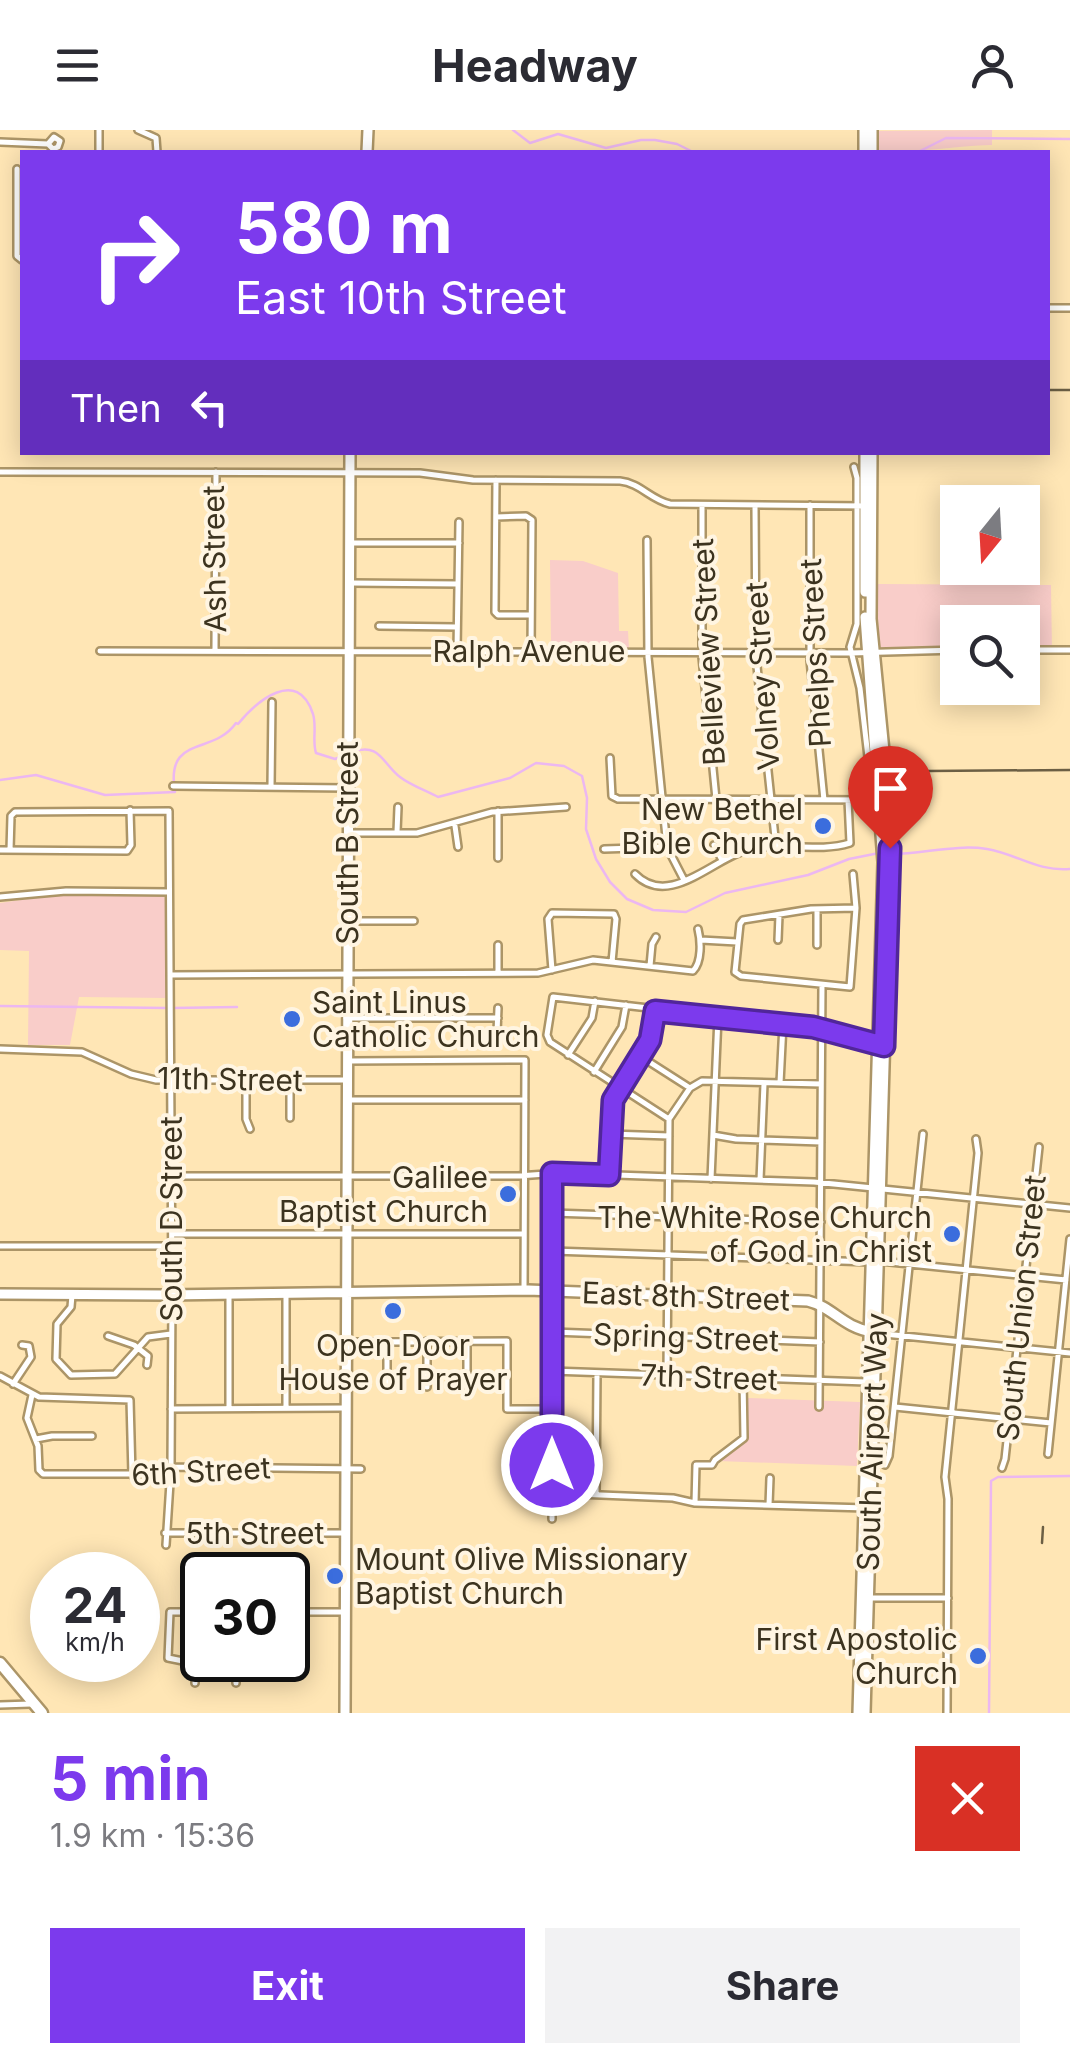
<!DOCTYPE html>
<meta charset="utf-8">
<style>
body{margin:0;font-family:Inter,sans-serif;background:#f2f2f3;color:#2b2b33;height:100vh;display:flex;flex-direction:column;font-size:38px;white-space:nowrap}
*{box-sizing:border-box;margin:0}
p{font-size:32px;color:#7c7c81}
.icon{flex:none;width:55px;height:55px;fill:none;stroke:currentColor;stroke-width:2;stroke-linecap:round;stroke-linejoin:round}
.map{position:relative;height:1583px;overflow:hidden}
.details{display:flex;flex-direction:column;background:#fff;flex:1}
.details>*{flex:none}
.guide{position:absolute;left:20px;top:20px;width:1030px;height:305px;border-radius:0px;box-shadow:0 5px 25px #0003;background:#7c3aed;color:#fff;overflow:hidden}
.needle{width:65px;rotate:198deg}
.tools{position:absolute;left:940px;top:355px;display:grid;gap:20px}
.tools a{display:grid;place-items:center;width:100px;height:100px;border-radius:0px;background:#fff;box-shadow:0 5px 25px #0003;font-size:50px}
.speed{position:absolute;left:30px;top:1422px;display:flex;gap:20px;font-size:50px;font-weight:700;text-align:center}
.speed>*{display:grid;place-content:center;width:130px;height:130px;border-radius:50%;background:#fff;box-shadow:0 5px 25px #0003;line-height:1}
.speed small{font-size:25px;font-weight:400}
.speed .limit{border:5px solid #111;border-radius:15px;background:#fff;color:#111}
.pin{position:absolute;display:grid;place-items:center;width:85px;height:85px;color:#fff;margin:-102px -42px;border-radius:50% 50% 50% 0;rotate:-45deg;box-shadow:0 0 10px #0007}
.pin .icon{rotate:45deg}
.me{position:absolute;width:110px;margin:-55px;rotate:0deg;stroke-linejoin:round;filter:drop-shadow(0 0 8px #0008)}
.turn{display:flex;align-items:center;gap:35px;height:210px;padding:0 50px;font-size:45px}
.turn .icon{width:130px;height:130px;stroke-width:2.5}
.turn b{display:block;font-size:70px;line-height:85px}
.then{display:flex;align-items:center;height:95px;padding:0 50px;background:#0003;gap:20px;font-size:38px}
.round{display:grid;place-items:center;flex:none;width:105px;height:105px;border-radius:0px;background:#f2f2f3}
.head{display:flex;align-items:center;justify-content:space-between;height:170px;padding:0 50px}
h1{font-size:60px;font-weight:700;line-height:75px;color:#7c3aed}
.primary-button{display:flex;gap:20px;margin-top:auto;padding:20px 50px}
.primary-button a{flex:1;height:115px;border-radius:0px;background:#7c3aed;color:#fff;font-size:40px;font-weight:700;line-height:115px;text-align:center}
.primary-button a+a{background:#f2f2f3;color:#2b2b33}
header{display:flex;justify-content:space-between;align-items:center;height:130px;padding:0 50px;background:#fff;font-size:45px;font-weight:700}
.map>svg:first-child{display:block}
</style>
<header><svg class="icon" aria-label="menu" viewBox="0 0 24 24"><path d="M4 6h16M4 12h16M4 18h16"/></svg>Headway<svg class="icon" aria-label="person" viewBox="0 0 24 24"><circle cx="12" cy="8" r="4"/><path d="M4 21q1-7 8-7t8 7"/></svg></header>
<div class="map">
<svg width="1070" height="1583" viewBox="0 0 1070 1583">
<rect width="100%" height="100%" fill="#ffe6b5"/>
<path fill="#f9cdc9" d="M992,0V15C952,16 918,23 879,22V1Z
M550,430L583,431L618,443L619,501H628L629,519L551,516Z
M877,454L1051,455L1052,522H1023L1022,492H958L957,522H879Z
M55,765L163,766L166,770V868L79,867L70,915H28L29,821L0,820V773Z
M747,1268L860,1272L857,1336L718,1331L747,1308Z"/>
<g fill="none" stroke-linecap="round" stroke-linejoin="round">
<path stroke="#ecb7f1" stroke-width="2.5" d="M513,0L530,13L558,4L606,18L641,10H655L677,14L693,22
M918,22L946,8L1070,9
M352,622C380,612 382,633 400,647C410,655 427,661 438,667L510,648L536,633L564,636L582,646L587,668L586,699L596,729L610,752L627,769L653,780L686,782L725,763L808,745L849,729L879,723
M0,650L36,645L105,665L175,662C165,604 213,626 236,593L238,594C256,572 297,536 313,584C317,597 312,611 316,623L335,629L345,625
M892,724C923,724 956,714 987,719C1017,724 1038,742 1070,739
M0,876L168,878
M172,878L237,877
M989,1583L991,1351L998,1347L1070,1346"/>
<g stroke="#ac9567" stroke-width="10">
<path id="street" d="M138,0L156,8L157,22
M0,12L48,14L53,19L58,17L60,11L54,7L48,14
M99,22V0
M17,39V126L22,130
M1048,178H1070
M854,337L857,348V494L850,517L860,558L873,670
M0,342L420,343L473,350L620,351C640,353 651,370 670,374L865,376
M496,350L495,482L498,485H531
M702,375V527L716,669
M810,375V530L824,670
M755,376L756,527L776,717
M496,387L526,386L532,390L531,521
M647,410L648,527L667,717L684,750
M352,413H459
M351,453L458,454
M379,496L456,497
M215,519L216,342
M1022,520H1070
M100,521L851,523L958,520
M457,521L459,392
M610,628L612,666L618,669L873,670
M173,656L347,658
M271,657L272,572
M498,681V728
M455,696L458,717
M397,702L398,677
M350,703H417L492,682L566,677
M714,715L722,730
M604,719L667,717
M0,720L127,721L131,715L130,680
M10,720L11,686L15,682L169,681L172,1164L171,1337L166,1415
M635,744C667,777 708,734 741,722C776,709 814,724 850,713L848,670
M853,744L856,778L850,857L741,846L735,842L740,794L743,790L811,779L856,778
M0,767L66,761L169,762
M350,791H414
M701,810L737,812
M778,810L779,785
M498,815V843
M817,815V779
M650,836L652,814L656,807
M552,840L548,789L552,783L614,784L616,789L612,832
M170,845L538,843L593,830L693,841C702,832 701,811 698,799
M346,888H498
M497,903L498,878
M0,919L82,922L131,944L156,950H346
M568,925L592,888L595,871
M640,926L690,958
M348,931L525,930L524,1160
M594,942L622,897L626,875
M246,950V989L250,999
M290,951V988
M780,953L783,894
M348,970H525
M669,989L550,912L547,905L553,867L813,897L877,914
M669,989L690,958L702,951L821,954
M610,1004L669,1006
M713,1005L736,1009L821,1012
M609,1045L613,970L650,910L655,881
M172,1046H518L560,1043L814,1052L1070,1078
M711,1049L718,887
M760,1050L764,954
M552,1083L821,1092
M172,1104H524
M0,1116H171
M553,1121L870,1132
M880,1131L1066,1150
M286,1162V1278
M72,1165L71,1177L57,1194L56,1229L71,1245L115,1244L148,1207L171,1204
M553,1202L820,1212
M875,1203L1070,1223
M108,1206L134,1215L148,1226L147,1235
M427,1211V1257
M467,1211V1257
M348,1212L507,1211V1279H552
M387,1212V1257
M552,1241L866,1252
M667,1245L669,989
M0,1246L39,1267L130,1270L132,1345
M13,1254L31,1227L29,1216L22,1215
M32,1265L27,1288L38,1316L39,1340L43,1344H138L171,1337L361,1339
M819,1277L822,855
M895,1277L1051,1293
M229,1278V1166
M171,1279L345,1278
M36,1309L52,1306H92
M1048,1324L1070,1109
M885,1335L889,1326L923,1004
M1002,1338L1005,1329L1039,1017
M553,1363L673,1368L695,1373L866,1378
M596,1365L597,1243
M695,1373L696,1335H712L715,1330L744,1308L743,1248
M769,1375L770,1348
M552,1389V1043
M165,1403H344
M867,1468H948
M202,1482H170L168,1528L188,1532H236V1553
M288,1482H345
M195,1553V1532
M0,1575L31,1574
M947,1583L948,1369L945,1347L978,1023L976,1009"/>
</g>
<g stroke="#ac9567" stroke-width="14">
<path id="secondary" d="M864,0V22
M872,0V22
M367,22L368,0
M865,322V462
M0,1164L167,1165L528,1160L808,1171C833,1177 842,1197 872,1202
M345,1583L350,322
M858,1583L883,732L865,487
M865,1583L890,732L889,672L871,489L872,322"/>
</g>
<g stroke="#ac9567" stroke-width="15">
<path id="primary" d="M0,1533L42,1583"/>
</g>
<use href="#street" stroke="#fff" stroke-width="5"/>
<use href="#secondary" stroke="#fff" stroke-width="9"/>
<use href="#primary" stroke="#fff" stroke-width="10"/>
<path stroke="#6c5f44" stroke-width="2.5" d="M1048,260H1070
M928,641L1070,640
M1042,1413L1043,1397"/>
</g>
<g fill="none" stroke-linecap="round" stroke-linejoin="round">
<g stroke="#51269a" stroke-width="25">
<path id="route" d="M552,1335V1043L609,1045L613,970L650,910L655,881L813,897L884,916L890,718"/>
</g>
<use href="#route" stroke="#7c3aed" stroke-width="18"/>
</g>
<g fill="#3b6ddd" stroke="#fff5e2" stroke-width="4">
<circle cx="823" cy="696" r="10"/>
<circle cx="292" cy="889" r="10"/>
<circle cx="508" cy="1064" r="10"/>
<circle cx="952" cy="1104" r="10"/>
<circle cx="393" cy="1181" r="10"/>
<circle cx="335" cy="1446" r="10"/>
<circle cx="978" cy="1526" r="10"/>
</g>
<g text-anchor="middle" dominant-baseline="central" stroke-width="8" stroke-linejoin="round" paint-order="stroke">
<g font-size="30" fill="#3c331f" stroke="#fff5e2">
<text transform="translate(214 429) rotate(-91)">Ash Street</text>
<text x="529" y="521">Ralph Avenue</text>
<text transform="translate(708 522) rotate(-93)">Belleview Street</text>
<text transform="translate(815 523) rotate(-93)">Phelps Street</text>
<text transform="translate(762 546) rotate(-94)">Volney Street</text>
<text transform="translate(347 713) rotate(-90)">South B Street</text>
<text transform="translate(230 949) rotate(1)">11th Street</text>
<text transform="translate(171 1089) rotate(-90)">South D Street</text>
<text transform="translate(686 1166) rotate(2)">East 8th Street</text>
<text transform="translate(1021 1178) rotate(-84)">South Union Street</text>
<text transform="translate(686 1207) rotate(2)">Spring Street</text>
<text transform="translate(709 1247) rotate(2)">7th Street</text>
<text transform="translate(872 1312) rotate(-88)">South Airport Way</text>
<text transform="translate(201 1341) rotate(-3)">6th Street</text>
<text x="255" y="1403">5th Street</text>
</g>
<g font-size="30" fill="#3c331f" stroke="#fff5e2" text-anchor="end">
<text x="803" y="679">New Bethel<tspan x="803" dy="34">Bible Church</tspan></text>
<text x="312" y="872" text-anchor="start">Saint Linus<tspan x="312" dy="34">Catholic Church</tspan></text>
<text x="488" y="1047">Galilee<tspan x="488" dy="34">Baptist Church</tspan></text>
<text x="932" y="1087">The White Rose Church<tspan x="932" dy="34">of God in Christ</tspan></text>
<text x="393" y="1215" text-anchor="middle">Open Door<tspan x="393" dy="34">House of Prayer</tspan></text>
<text x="355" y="1429" text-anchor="start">Mount Olive Missionary<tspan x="355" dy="34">Baptist Church</tspan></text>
<text x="958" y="1509">First Apostolic<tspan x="958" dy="34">Church</tspan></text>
</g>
</g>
</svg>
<div class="tools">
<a><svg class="needle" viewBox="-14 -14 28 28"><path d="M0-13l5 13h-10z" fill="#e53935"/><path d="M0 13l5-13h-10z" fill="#7c7c81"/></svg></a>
<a><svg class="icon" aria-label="search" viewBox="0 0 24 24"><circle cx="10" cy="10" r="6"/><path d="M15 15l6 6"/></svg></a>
</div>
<div class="speed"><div>24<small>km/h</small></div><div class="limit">30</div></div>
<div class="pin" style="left:890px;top:718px;background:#d93025"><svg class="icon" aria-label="arrive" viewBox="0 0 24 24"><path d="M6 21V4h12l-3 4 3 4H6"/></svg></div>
<svg class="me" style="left:552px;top:1335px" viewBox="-20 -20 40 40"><circle r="17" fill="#7c3aed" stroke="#fff" stroke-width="3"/><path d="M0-11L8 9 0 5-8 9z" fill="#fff"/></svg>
<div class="guide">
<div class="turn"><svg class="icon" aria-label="right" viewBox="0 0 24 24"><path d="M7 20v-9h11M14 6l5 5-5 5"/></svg><div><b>580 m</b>East 10th Street</div></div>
<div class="then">Then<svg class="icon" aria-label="left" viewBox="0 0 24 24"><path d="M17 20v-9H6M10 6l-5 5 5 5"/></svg></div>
</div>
</div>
<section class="details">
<div class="head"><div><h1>5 min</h1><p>1.9 km · 15:36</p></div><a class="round" style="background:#d93025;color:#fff"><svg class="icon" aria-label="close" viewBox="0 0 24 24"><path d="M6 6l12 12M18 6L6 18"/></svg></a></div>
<div class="primary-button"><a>Exit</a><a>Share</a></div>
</section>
